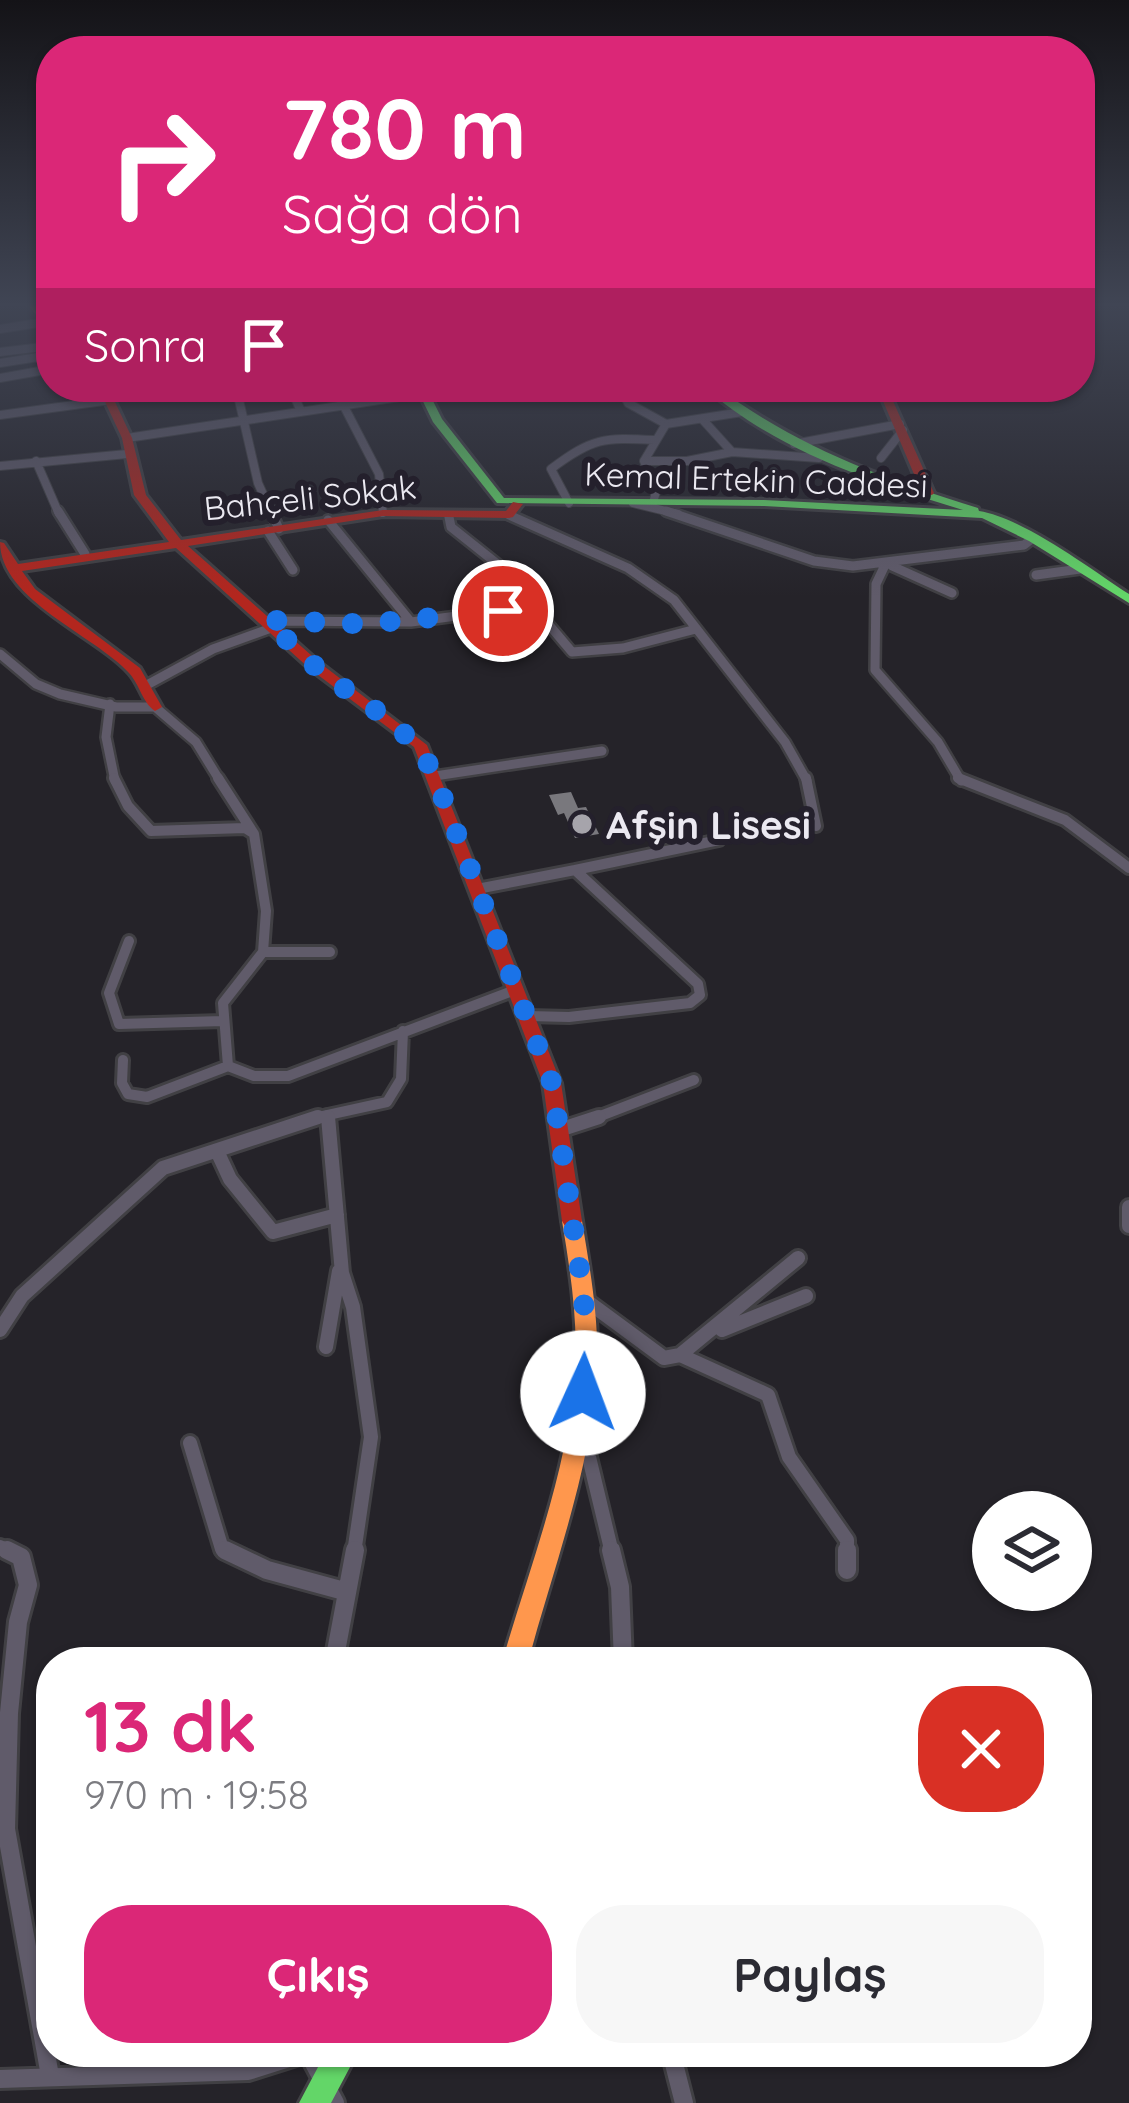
<!DOCTYPE html>
<html lang="tr">
<meta charset="utf-8">
<style>
body{margin:0;font-family:Quicksand,sans-serif;background:#f7f7f7;color:#2b2b33;height:100vh;display:flex;flex-direction:column;font-size:45px;white-space:nowrap}
*{box-sizing:border-box;margin:0}
p{font-size:39px;color:#7c7c81}
.icon{flex:none;width:66px;height:66px;fill:none;stroke:currentColor;stroke-width:2;stroke-linecap:round;stroke-linejoin:round}
.map{position:relative;flex:1;overflow:hidden}
.sheet{position:absolute;left:36px;top:1647px;width:1056px;height:420px;display:flex;flex-direction:column;background:#fff;border-radius:48px;box-shadow:0 3px 9px #0004}
.sheet>*{flex:none}
.hud{position:absolute;left:36px;top:36px;width:1059px;height:366px;border-radius:48px;box-shadow:0 3px 9px #0004;background:#db2777;color:#fff;overflow:hidden}
.fabs{position:absolute;left:972px;top:1491px;display:grid;gap:24px}
.fabs a{display:grid;place-items:center;width:120px;height:120px;border-radius:50%;background:#fff;box-shadow:0 3px 9px #0004;font-size:60px}
.pin{position:absolute;display:grid;place-items:center;width:102px;height:102px;color:#fff;margin:-51px;border:6px solid #fff;border-radius:50%;box-shadow:0 3px 12px #0007}
.me{position:absolute;width:132px;margin:-66px;rotate:2deg;stroke-linejoin:round;filter:drop-shadow(0 0 9px #0008)}
.turn{display:flex;align-items:center;gap:42px;height:252px;padding:0 48px;font-size:54px}
.turn .icon{width:156px;height:156px;stroke-width:2.5}
.turn b{display:block;font-size:84px;line-height:102px}
.then{display:flex;align-items:center;height:114px;padding:0 48px;background:#0003;gap:24px;font-size:45px}
.round{display:grid;place-items:center;flex:none;width:126px;height:126px;border-radius:48px;background:#f7f7f7}
.headline{display:flex;align-items:center;justify-content:space-between;height:204px;padding:0 48px}
h1{font-size:72px;font-weight:700;line-height:90px;color:#db2777}
.cta{display:flex;gap:24px;margin-top:auto;padding:24px 48px}
.cta a{flex:1;height:138px;border-radius:48px;background:#db2777;color:#fff;font-size:48px;font-weight:700;line-height:138px;text-align:center}
.cta a+a{background:#f7f7f7;color:#2b2b33}
.map>svg:first-child{display:block}
</style>
<div class="map">
<svg width="1129" height="2103" viewBox="0 0 1129 2103">
<rect width="100%" height="100%" fill="#252329"/>
<path fill="#79787d" d="M571,792L578,808L586,807L599,834L575,838L564,813L558,815L549,795Z"/>
<g fill="none" stroke-linecap="round" stroke-linejoin="round">
<g stroke="#414044" stroke-width="10">
<path id="street-far4" d="M0,329L51,321
M0,352L51,346
M0,363L51,355
M0,378L51,369
M236,387L258,483L272,514
M290,387L300,409
M334,387L379,474L383,513
M620,387L628,403L666,424L644,461L656,492L653,503
M714,391L775,387
M0,415L111,400
M703,420L732,452
M666,424L742,412
M127,438L426,393
M794,444L900,424
M881,458L903,430
M36,461L59,514
M644,461H687L732,452L819,458
M0,466L127,454
M569,503L551,469C592,438 604,437 654,440
M633,503L678,514"/>
</g>
<g stroke="#414044" stroke-width="14">
<path id="street-far3" d="M58,511L85,554
M271,511L279,529
M666,511L814,561L853,566L1024,545L1033,538
M509,515L628,568L674,600L785,742L807,781
M328,520L411,622
M268,531L293,570
M885,565L876,584L875,670L938,742L961,781
M892,566L952,593
M1036,575L1080,569
M533,606L572,652L623,648L696,629
M267,621L411,622L533,606L520,582L451,527L449,517
M0,654L36,684L60,694L116,707H155L196,742L220,781
M145,686L213,649L274,627
M110,704L106,737L115,781
M435,776L602,751"/>
</g>
<g stroke="#414044" stroke-width="16">
<path id="street-far2" d="M114,778L128,806L151,831L245,828L253,833
M218,778L254,834L266,911L263,952L223,1003L228,1066L254,1076H288L515,990
M806,778L816,826
M958,778L1065,820L1129,868
M575,870L719,840
M477,889L575,870L698,984L700,995L690,1003L569,1017L528,1016
M129,941L109,993L119,1024L223,1021
M263,952H330
M123,1060L122,1083L128,1094L147,1097L228,1066
M305,1120L387,1102L401,1079L403,1031
M590,1120L694,1080"/>
</g>
<g stroke="#414044" stroke-width="20">
<path id="street-far1" d="M328,1117L342,1273L353,1307L371,1437L354,1553
M559,1130L599,1117
M217,1151L230,1179L273,1232L337,1215
M1129,1207V1226
M584,1299L664,1358L680,1355L798,1258
M0,1330L22,1296L163,1168L318,1117
M722,1330L806,1296
M326,1347L339,1271
M680,1355L768,1395L789,1457L847,1540V1553
M582,1428L612,1553
M190,1443L222,1549L231,1553
M0,1547L13,1553"/>
</g>
<g stroke="#414044" stroke-width="24">
<path id="street" d="M7,1550L21,1557L28,1585L18,1622L9,1713L6,1829L50,2076
M225,1550L267,1570L344,1591
M611,1550L620,1587L623,1662
M847,1550V1570
M334,1662L355,1550
M671,2052L684,2103
M0,2079L248,2071L308,2052L335,2103"/>
</g>
<g stroke="#414044" stroke-width="6">
<path id="fast" d="M416,387H426L442,419L504,498L764,500L963,510C872,482 777,451 704,387H716C801,448 878,477 978,508L979,511C1024,518 1090,569 1129,594V603L1029,541L982,518L764,506L497,503L433,422Z
M326,2052H358L331,2103H299Z"/>
</g>
<g stroke="#414044" stroke-width="6">
<path id="slow" d="M26,303H36L51,323V332Z
M572,1213L579,1216L582,1221C590,1269 599,1318 597,1367C592,1468 554,1565 528,1662H502C530,1565 569,1469 575,1368C578,1319 570,1269 562,1221L565,1216Z"/>
</g>
<g stroke="#414044" stroke-width="6">
<path id="jam" d="M98,387H108L132,438L146,495L181,540L383,510L506,511L513,502L523,504L513,517L509,518L383,516L188,546L320,663L427,745L561,1083L582,1221L579,1226L572,1229L565,1226L562,1221L543,1083L414,747L310,669L176,548L22,571L35,589L140,668L162,707L155,711C142,702 140,685 129,673C96,636 0,600 0,542L4,543L18,564L169,542L134,495L122,438Z
M885,387H895L893,401L934,493L932,495L922,493L883,401Z"/>
</g>
<use href="#street-far4" stroke="#605b6a" stroke-width="8"/>
<use href="#street-far3" stroke="#605b6a" stroke-width="9"/>
<use href="#street-far2" stroke="#605b6a" stroke-width="10"/>
<use href="#street-far1" stroke="#605b6a" stroke-width="14"/>
<use href="#street" stroke="#605b6a" stroke-width="18"/>
<use href="#fast" fill="#63d668" fill-rule="evenodd"/>
<use href="#slow" fill="#ff974d" fill-rule="evenodd"/>
<use href="#jam" fill="#b3261e" fill-rule="evenodd"/>
</g>
<linearGradient id="sky" x2="0" y2="1"><stop stop-color="#141317"/><stop offset="0.51" stop-color="#404554"/><stop offset="1" stop-color="#404554" stop-opacity="0"/></linearGradient>
<rect width="1129" height="597" fill="url(#sky)"/>
<g fill="none" stroke-linecap="round" stroke-linejoin="round">
<path stroke="#1a73e8" stroke-width="21" stroke-dasharray="0 37.8" d="M503,611L362,624L267,620C283,636 299,652 316,667C359,703 408,722 434,774L552,1083L584,1299L583,1393"/>
</g>
<circle fill="#a6a4ab" stroke="#24202c" stroke-width="4.5" cx="582" cy="824" r="12"/>
<g text-anchor="middle" dominant-baseline="central" stroke-width="12" stroke-linejoin="round" paint-order="stroke">
<g font-size="33" fill="#ebe9f1" stroke="#24202c">
<text transform="translate(756 479) rotate(2)">Kemal Ertekin Caddesi</text>
<text transform="translate(310 497) rotate(-6)">Bahçeli Sokak</text>
</g>
<g font-size="39" font-weight="bold" fill="#ebe9f1" stroke="#24202c" text-anchor="start">
<text x="606" y="824">Afşin Lisesi</text>
</g>
</g>
</svg>
<div class="fabs">
<a><svg class="icon" aria-label="layers" viewBox="0 0 24 24"><path d="M12 4l9 5-9 5-9-5zM3 14l9 5 9-5"/></svg></a>
</div>
<div class="pin" style="left:503px;top:611px;background:#d93025"><svg class="icon" aria-label="arrive" viewBox="0 0 24 24"><path d="M6 21V4h12l-3 4 3 4H6"/></svg></div>
<svg class="me" style="left:583px;top:1393px" viewBox="-20 -20 40 40"><circle r="19" fill="#fff"/><path d="M0-13L10 11 0 6-10 11z" fill="#1a73e8"/></svg>
<div class="hud">
<div class="turn"><svg class="icon" aria-label="right" viewBox="0 0 24 24"><path d="M7 20v-9h11M14 6l5 5-5 5"/></svg><div><b>780 m</b>Sağa dön</div></div>
<div class="then">Sonra<svg class="icon" aria-label="arrive" viewBox="0 0 24 24"><path d="M6 21V4h12l-3 4 3 4H6"/></svg></div>
</div>
<section class="sheet">
<div class="headline"><div><h1>13 dk</h1><p>970 m · 19:58</p></div><a class="round" style="background:#d93025;color:#fff"><svg class="icon" aria-label="close" viewBox="0 0 24 24"><path d="M6 6l12 12M18 6L6 18"/></svg></a></div>
<div class="cta"><a>Çıkış</a><a>Paylaş</a></div>
</section>
</div>
